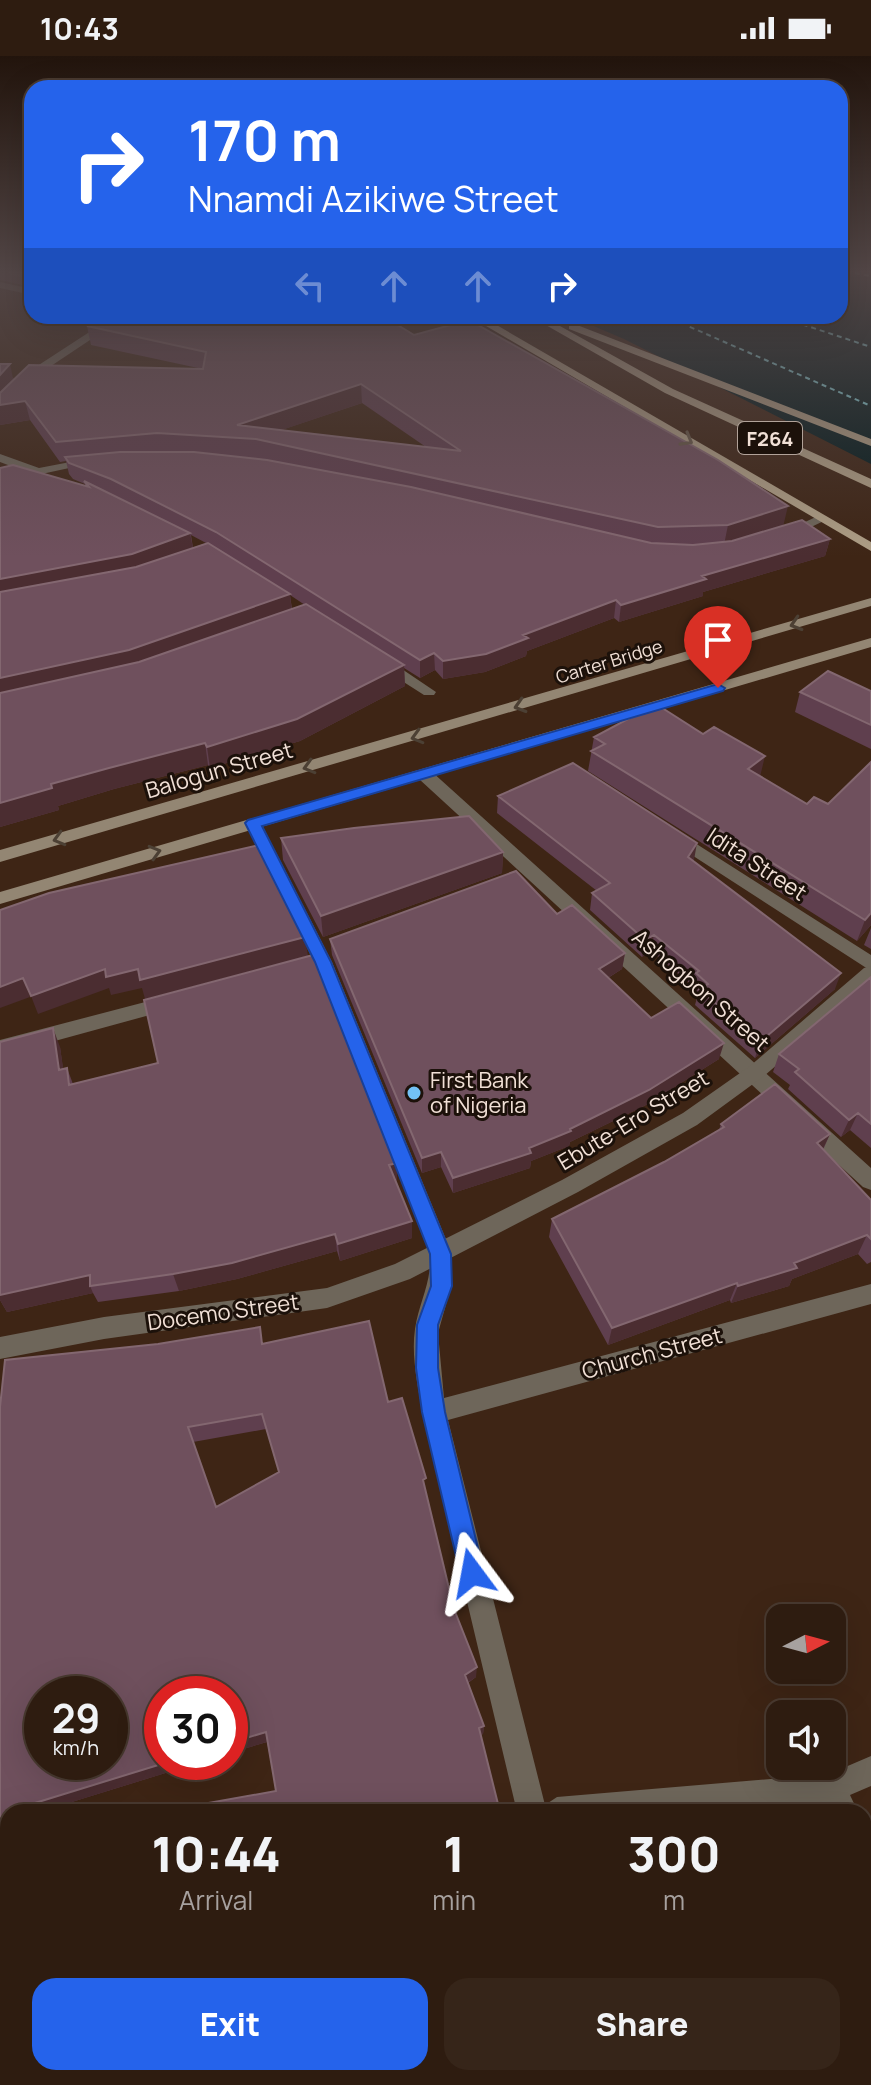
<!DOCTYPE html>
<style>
body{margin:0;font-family:Manrope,sans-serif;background:#362519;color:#f1f3f6;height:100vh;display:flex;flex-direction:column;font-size:30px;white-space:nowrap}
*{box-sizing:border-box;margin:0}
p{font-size:26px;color:#a7a19f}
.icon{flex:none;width:44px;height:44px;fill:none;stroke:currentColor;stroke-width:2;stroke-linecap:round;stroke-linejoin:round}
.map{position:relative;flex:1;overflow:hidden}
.panel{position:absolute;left:0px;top:1748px;width:872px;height:282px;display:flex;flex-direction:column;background:#2e1c10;border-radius:24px 24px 0 0;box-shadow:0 8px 32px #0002,0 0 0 2px #493a30}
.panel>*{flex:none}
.top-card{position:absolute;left:24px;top:24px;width:824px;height:244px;border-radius:24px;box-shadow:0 8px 32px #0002,0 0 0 2px #493a30;background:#2563eb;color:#fff;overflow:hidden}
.needle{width:52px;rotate:84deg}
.tools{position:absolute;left:766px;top:1548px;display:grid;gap:16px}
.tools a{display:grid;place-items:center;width:80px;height:80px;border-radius:16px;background:#2e1c10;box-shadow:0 8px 32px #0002,0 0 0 2px #493a30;font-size:40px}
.speed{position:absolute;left:24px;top:1620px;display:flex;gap:16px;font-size:40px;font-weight:700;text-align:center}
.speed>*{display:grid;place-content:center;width:104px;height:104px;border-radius:50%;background:#2e1c10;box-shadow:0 8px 32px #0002,0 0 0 2px #493a30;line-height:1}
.speed small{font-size:20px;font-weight:400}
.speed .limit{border:12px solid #d22;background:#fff;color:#111}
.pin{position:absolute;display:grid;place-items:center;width:68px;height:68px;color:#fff;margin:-82px -34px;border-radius:50% 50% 50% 0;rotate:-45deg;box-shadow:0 0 8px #0007}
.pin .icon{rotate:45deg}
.me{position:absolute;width:88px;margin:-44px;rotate:347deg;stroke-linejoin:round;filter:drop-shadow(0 0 6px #0008)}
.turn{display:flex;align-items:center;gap:28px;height:168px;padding:0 32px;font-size:36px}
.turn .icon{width:104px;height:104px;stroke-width:2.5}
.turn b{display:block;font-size:56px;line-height:68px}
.lanes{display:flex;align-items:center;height:76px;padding:0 32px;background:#0003;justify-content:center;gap:40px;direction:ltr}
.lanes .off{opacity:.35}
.eta{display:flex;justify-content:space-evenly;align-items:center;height:136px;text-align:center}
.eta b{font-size:48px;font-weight:800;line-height:56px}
.button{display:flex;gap:16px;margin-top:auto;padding:16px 32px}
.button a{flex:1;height:92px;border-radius:24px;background:#2563eb;color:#fff;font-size:32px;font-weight:800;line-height:92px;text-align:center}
.button a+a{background:#362519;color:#f1f3f6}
.status{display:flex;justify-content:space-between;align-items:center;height:56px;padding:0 40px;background:#2e1c10;direction:ltr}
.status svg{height:22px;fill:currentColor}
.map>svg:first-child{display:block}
</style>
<div class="status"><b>10:43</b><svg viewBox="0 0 49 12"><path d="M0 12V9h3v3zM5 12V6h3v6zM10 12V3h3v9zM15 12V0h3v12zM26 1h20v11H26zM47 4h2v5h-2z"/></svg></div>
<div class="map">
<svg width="871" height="2029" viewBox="0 0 871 2029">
<rect width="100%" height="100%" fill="#3e2515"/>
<path fill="#031c1f" d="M840,217H871V408L624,283L570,260H840Z"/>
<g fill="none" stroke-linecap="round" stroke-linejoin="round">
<path stroke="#84d8e2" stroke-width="2" stroke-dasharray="5 4" stroke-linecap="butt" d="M855,217L871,220
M665,260L871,350
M777,260L871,291"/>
<path fill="#6e665a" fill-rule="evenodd" d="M0,226L32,233V239L0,232Z
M114,260H126L36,320L0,358V348L28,316Z
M0,398L39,412L91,402L97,406L0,427V419L24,415L0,406Z
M818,460L828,463L790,481L779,478Z
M382,602L387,603L436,636L434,639H424L377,609V603Z
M425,714L431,715L871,1112V1134L863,1131L419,723L417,719Z
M253,762L261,767L332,906L452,1198V1227L438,1277L444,1342L871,1228V1248L448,1364L545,1749L557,1741L829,1718L871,1700V1730L850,1739L858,1756H827L822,1748L734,1756H517L422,1356C418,1329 411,1301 415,1273C419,1246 432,1226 430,1198L314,906L245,767Z
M673,773L871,899V915L667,783L665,779Z
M172,939L179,941L182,946L179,951L0,1000V984Z
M864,1779L871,1782V1822L864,1819Z
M0,1862L8,1863V1895L0,1894Z
M99,2022H133L132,2029H98Z
M571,2022H605L606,2029H572Z"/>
<path fill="#6e665a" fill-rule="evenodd" d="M871,910V928L764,1020L697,1069L578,1136L410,1223L327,1252L104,1283L0,1303V1281L104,1261L327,1232L395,1208L562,1124L683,1057L750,1010L864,912Z"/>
<path fill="#938673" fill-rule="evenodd" d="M871,542V550L0,806V794Z
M871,582V591L0,848V836Z"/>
<path fill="#af9f86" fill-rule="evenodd" d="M469,260H481L871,486V495Z
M530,260H542L673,333L871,423V432L665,337Z
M569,269H577L871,383V390L569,273Z"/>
</g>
<path fill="#5f3f4e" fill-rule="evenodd" d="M0,217H32V231L0,224Z
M87,270L414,279L784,470L830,483L825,500L703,536V540L619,566L614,562L527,595L526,600L485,616L443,623L435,614L420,622L404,612L405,630L300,685L210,712L208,709L114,733L58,750L59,754L0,771V412L85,430V428L73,423L69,418L66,405L60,406L30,364L0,369V308L14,323L198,312L91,289ZM362,347L426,391L281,374ZM191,479L206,487L193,492ZM290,539L305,549L292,553Z
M871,635V693L795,656L800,636Z
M594,681L760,720L807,748H828L871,706V869L857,885L588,715Z
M498,740L693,804L835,933L755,1002L695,949L698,938L692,933L693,930L651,895L642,901L590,854L592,837L597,835L497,757Z
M281,782L503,796L502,817L323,881L283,804Z
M557,858L625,897L622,913L608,922L651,962L719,1003L646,1049L570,1086L569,1090L531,1105L530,1112L453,1137L441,1111L422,1117L332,899L330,883Z
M871,872V893L864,889Z
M871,921V1092L850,1074L841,1081L788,1033L790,1029L773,1016L779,998Z
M0,986L60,991L63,1013L67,1012L73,1028L397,1124L395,1125L412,1182L340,1205L337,1195L237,1223L179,1235L98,1246L93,1237L7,1256L0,1244Z
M721,1068L830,1078L823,1094L871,1144V1206L867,1208L858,1198L792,1223L789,1230L731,1247L730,1244L608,1289L549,1181L552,1163L664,1106L719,1074Z
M264,1288L388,1346L426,1436L454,1553L476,1621L468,1627L484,1670L483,1678L276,1735L267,1686L230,1697V1638L162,1706H201L46,1754V1756H8V1843L0,1842V1351ZM266,1373L279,1416L216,1451L193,1386Z"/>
<path fill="#4b2d31" d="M10,308L14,327L0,343V319Z
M361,328L362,347L255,383L237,369Z
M25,345L30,364L0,369V349Z
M788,450L783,471L724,489L728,469Z
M190,477L194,498L0,545V523Z
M830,483L825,500L703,536V540L619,566L621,549L702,520Z
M290,538L292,559L133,615L0,645V622Z
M616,544L614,562L527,595L526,600L485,616L443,623V605L523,579Z
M434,597L435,614L420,622V604Z
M404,609L405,630L300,685L210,712L207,691Z
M205,687L208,709L114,733L58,750L59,754L0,771V747L51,728L109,712Z
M765,700L760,721L748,713Z
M697,787L694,804L685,817L688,801Z
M503,796L502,817L323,881L321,860Z
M871,857V869L857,885L865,864Z
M654,879L651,895L642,901L645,884Z
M305,881L308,900L145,943L142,932L111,939L109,932L38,958L31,940L105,913H138Z
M625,897L622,913L596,929L599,913Z
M841,917L835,933L755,1002L760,986Z
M23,922L30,941L0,952V931Z
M53,972L60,991L66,1032L59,1014Z
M724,987L719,1003L646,1049L570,1086L569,1090L531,1105L530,1112L453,1137V1122L529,1092L570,1073Z
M858,1057L850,1074L841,1081L849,1064Z
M830,1078L821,1097L817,1087Z
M441,1096V1111L422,1117V1102Z
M397,1107V1124L390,1127L389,1109Z
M412,1165V1182L340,1205L338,1188Z
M335,1178L337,1195L237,1223L179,1235L173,1218Z
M867,1179L858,1198L792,1223L789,1230L731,1247L738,1230Z
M90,1219V1230L93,1237L7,1256L0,1244V1239Z
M737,1227L730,1244L608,1289L612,1272Z
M477,1611L476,1621L464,1629L465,1619Z
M484,1670L483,1678L478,1681L479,1672Z
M266,1676L270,1685L230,1697V1687Z
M168,1706H201L46,1754V1756H37L35,1747Z
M96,2022L97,2029H85L84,2023Z"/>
<path fill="#6f505d" stroke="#836770" stroke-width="2" fill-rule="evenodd" d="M9,217H32V223Z
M131,260H383L414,279L469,264L718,404L788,450L728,469L658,471L256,383L157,377L56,386L25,345L0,349V337L29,309L203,313L206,296L87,270ZM361,328L461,395L237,369Z
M0,308H10L0,319Z
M120,396H194L267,404L411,431L651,487L693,489L732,485L802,464L830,483L702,520L706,523L621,549L616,544L523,579L528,582L486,598L443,605L434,597L420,604L216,476L111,423L69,407L65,401Z
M13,409L89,431L84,425L190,477L132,498L0,523V412Z
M208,487L290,538L129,594L0,622V536L136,511Z
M306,548L404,609L297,663L207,691L205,687L109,712L51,728L52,732L0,747V637L139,606Z
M828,615L871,635V669L800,636Z
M656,648L703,678L714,671L765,700L748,713L807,748L814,741L828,748L871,706V857L865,864L591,695L605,688L594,681Z
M573,707L697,787L688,801L841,917L760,986L699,933L708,928L696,917L699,915L654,879L645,884L592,837L610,827L498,740Z
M469,760L503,796L321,860L281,782L354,772Z
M259,789L305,881L140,924L138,913L106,921L105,913L31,940L23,922L0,931V854L49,837Z
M516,815L557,858L572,849L625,897L599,913L651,962L679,946L724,987L649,1034L570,1073L571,1075L529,1092L531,1097L453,1122L441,1096L422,1102L330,883Z
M313,899L397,1107L389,1109L412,1165L338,1188L335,1178L232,1207L173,1218L90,1230V1219L0,1239V986L53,972L59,1014L67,1012L69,1029L158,1007L144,944Z
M871,921V1068L858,1057L849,1064L795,1016L799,1013L779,998Z
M775,1028L830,1078L817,1087L871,1144V1183L867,1179L794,1207L797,1212L738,1230L737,1227L612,1272L552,1163L664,1106L724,1071L721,1068Z
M369,1265L388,1346L402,1342L426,1422L423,1424L454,1553L477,1611L465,1619L484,1670L479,1672L500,1756H158L276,1735L266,1676L230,1687V1638H162V1706H168L35,1747L37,1756H8V1839H0V1351L5,1304L158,1288L260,1271L262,1288ZM262,1358L279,1416L216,1451L188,1371ZM42,1638H110V1706H42Z
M0,1912H8V2022H93L84,2023L85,2029H0Z
M124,2022H485L486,2029H124L125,2024Z"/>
<defs><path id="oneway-chevron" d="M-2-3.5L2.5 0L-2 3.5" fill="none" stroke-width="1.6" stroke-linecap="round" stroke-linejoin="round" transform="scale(2)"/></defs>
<use stroke="#665848" href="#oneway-chevron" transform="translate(687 384) rotate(30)"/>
<g stroke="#4c4034">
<use href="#oneway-chevron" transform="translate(796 568) rotate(163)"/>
<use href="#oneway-chevron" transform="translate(520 650) rotate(163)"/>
<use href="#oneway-chevron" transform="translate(417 681) rotate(164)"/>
<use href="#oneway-chevron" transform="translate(309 711) rotate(164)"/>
<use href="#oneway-chevron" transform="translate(59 783) rotate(164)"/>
<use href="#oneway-chevron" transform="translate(155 796) rotate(-16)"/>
</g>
<linearGradient id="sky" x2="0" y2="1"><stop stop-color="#22140c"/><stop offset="0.43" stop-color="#524646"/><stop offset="1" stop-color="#524646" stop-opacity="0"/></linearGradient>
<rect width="871" height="501" fill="url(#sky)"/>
<path fill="#2563eb" stroke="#184099" stroke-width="2" d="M718,628L725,632L723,635L262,770L331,906L451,1198L452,1230L438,1269V1312L445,1356L484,1517L481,1525L472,1529L464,1525L460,1517L422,1356L416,1312L417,1269L431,1230L430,1198L315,906L245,767L248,764Z"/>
<circle fill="#72c1f5" stroke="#1c110a" stroke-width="3" cx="414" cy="1037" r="8"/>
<g text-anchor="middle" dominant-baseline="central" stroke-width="6" stroke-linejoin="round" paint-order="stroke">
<g font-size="18" fill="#f1e0d6" stroke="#1c110a">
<text transform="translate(609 605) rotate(-17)">Carter Bridge</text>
</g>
<rect fill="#1c110a" stroke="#b1a299" stroke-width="2" x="738" y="366" width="64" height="32" rx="6"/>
<g font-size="20" font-weight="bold" fill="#f1e0d6">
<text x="770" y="382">F264</text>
</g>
<g font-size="22" fill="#f1e0d6" stroke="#1c110a">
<text transform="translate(219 714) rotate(-16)">Balogun Street</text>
<text transform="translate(757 808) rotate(33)">Idita Street</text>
<text transform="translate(701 934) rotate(41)">Ashogbon Street</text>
<text transform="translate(633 1064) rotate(-31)">Ebute-Ero Street</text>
<text transform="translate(223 1256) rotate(-8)">Docemo Street</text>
<text transform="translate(652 1297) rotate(-15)">Church Street</text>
</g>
<g font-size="22" fill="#f1e0d6" stroke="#1c110a" text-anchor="start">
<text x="430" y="1024">First Bank<tspan x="430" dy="25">of Nigeria</tspan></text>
</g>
</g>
</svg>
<div class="tools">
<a><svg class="needle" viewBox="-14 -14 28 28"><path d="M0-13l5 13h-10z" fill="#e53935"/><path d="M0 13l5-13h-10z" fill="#a7a19f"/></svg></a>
<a><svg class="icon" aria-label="sound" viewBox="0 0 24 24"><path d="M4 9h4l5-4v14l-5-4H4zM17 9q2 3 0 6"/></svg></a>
</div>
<div class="speed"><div>29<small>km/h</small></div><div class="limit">30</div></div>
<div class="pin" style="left:718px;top:632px;background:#d93025"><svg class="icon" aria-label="arrive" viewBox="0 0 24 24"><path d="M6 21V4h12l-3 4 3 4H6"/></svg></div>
<svg class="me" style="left:472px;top:1517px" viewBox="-20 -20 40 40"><path d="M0-17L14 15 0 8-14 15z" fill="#2563eb" stroke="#fff" stroke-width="4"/></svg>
<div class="top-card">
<div class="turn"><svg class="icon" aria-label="right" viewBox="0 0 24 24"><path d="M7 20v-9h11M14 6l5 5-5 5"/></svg><div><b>170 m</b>Nnamdi Azikiwe Street</div></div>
<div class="lanes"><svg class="icon off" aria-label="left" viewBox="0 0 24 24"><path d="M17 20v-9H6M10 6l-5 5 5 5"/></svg><svg class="icon off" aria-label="ahead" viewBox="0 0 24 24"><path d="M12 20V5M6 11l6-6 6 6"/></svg><svg class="icon off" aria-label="ahead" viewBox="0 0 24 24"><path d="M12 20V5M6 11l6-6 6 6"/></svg><svg class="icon" aria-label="right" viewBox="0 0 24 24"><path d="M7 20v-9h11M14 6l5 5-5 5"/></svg></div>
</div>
<section class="panel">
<div class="eta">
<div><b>10:44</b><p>Arrival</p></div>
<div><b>1</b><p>min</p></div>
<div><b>300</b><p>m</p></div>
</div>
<div class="button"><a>Exit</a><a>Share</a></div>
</section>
</div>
